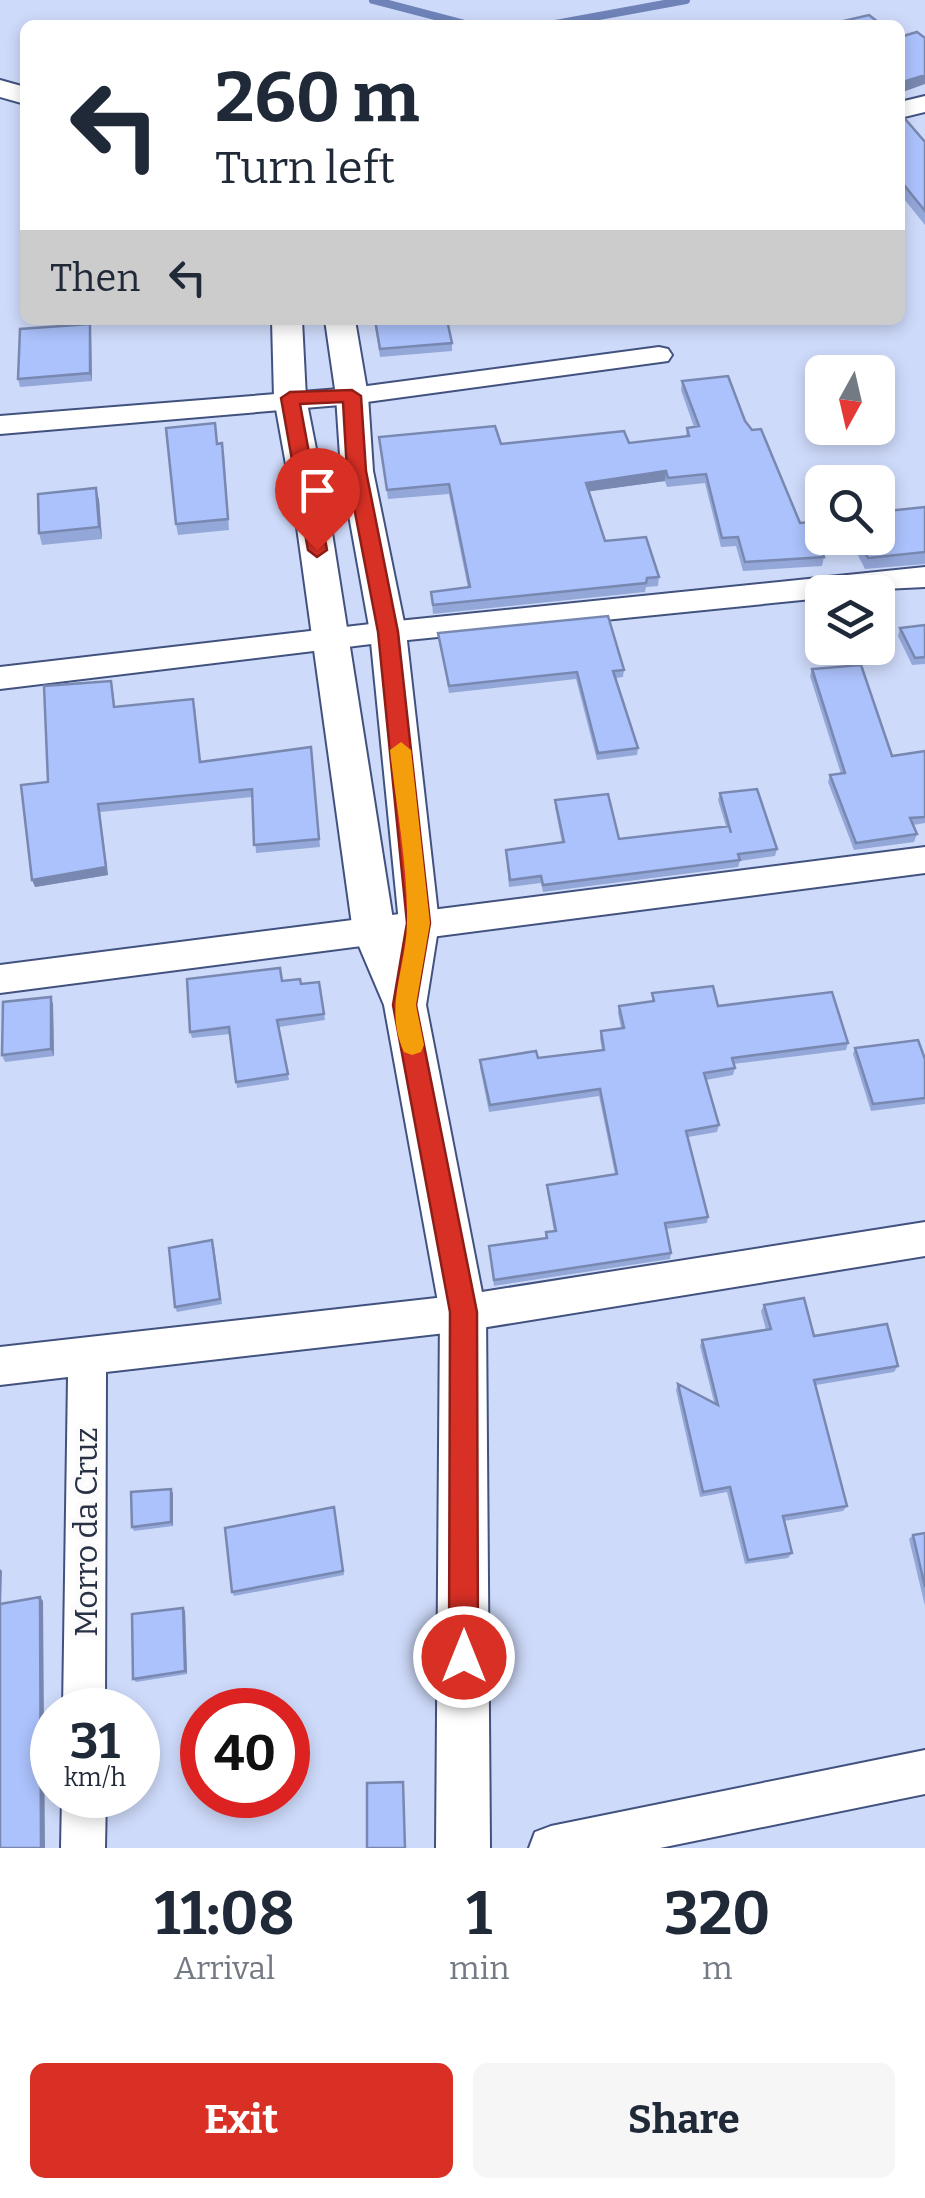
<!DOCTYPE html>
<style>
body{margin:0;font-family:Bitter,serif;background:#f6f6f7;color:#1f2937;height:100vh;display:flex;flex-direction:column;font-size:38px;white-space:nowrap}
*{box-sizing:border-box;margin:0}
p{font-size:32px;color:#747a83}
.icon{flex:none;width:55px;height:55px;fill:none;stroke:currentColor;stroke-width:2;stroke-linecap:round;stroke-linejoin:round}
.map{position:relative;height:1848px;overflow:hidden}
.panel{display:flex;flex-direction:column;background:#fff;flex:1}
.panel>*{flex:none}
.guide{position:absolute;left:20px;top:20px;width:885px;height:305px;border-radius:15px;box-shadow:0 5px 15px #0003;background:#fff;color:#1f2937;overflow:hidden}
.needle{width:65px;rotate:188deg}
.fabs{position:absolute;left:805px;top:355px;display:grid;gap:20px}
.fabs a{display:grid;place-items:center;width:90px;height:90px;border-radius:15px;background:#fff;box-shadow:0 5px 15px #0003;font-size:50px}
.speed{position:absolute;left:30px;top:1688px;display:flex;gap:20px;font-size:50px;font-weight:700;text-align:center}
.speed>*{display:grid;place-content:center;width:130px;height:130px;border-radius:50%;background:#fff;box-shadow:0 5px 15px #0003;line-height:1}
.speed small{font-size:25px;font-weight:400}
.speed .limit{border:15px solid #d22;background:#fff;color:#111}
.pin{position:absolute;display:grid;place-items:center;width:85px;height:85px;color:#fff;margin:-102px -42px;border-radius:50% 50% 50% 0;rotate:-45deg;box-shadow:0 0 10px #0007}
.pin .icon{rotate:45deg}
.me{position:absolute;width:110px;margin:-55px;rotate:0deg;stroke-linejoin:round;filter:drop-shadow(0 0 8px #0008)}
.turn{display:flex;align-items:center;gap:35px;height:210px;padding:0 30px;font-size:45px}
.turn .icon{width:130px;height:130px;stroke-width:2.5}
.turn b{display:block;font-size:70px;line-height:85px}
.then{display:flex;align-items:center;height:95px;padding:0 30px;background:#0003;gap:20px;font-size:38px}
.eta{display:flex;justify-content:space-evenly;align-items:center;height:170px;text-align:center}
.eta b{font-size:60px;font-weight:700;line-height:70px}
.primary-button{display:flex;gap:20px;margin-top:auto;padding:20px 30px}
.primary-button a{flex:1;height:115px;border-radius:15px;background:#d93025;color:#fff;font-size:40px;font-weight:700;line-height:115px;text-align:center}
.primary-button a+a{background:#f6f6f7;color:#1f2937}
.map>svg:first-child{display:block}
</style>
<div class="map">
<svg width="925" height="1848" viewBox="0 0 925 1848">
<rect width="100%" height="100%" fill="#cedafa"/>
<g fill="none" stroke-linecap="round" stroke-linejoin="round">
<path stroke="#6f83b9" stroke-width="8" d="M373,0L469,25
M550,25L686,0"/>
<g stroke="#42527f" stroke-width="4">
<path id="minor" d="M659,347L668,349L672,355L668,361L352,404L0,434V416L352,388Z
M925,567V587L822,592V598L388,642L0,689V667L388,622Z
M925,847V873L0,993V965Z
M925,1222V1256L463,1331L106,1372L105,1710H63L68,1377L0,1385V1347L463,1295Z
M925,1750V1794L660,1848H529L535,1832L551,1826Z
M62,1795H106L105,1848H61Z"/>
</g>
<g stroke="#42527f" stroke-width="4">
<path id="tertiary" d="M0,80L25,87V104L0,97Z
M925,96V112L900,118V102Z
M272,320H302L306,398L330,520L396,939L399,923L370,632L341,471L336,396L325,320H355L368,396L373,471L406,632L439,923L426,1005L486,1313L490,1848H436L440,1313L384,1005L353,932L296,520L274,398Z"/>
</g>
<use href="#minor" fill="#fff" fill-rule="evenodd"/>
<use href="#tertiary" fill="#fff" fill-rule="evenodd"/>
</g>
<path fill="#94a7d9" d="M900,113L925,142V225L900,194Z
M374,320L452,343V351L380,357Z
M91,332L92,381L20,387L18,379Z
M682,381L745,421L800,523L824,557L822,566L743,571L736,546L721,547L705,483L667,487L665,481L589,491L605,541L659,577L658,586L646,587L645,592L433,614L431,592L468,588L449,494L388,499L379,437L501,444L629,443L686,437L687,428L694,427L681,390Z
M218,444L224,454L229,530L178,535L176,524Z
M96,488L99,500L102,539L42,545L39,533Z
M925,507V564L865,569L849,538H878Z
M925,625V664L912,665L898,636L900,628Z
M438,633L624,670L623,677L616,678L638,748L637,755L597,760L576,679L449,693Z
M812,669L892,756L925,751V823L913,825L917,834L914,842L854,850L828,782L830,775L841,774L810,676Z
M113,690L115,707H195L200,762L311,747L320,847L256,853L252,797L100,812L108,875L35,887L48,782Z
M720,793L777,849L775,856L740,861L738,867L543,892L541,883L509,887L506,850L562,843L555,807V800L619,839L726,826L718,800Z
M282,981L301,984L319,982L325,1020L279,1027L289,1080L237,1088L230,1034L192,1038L190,1032Z
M652,993L718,1006L848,1043L846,1050L733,1064L735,1068L733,1075L706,1080L719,1125L717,1132L688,1137L708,1217L707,1223L666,1229L671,1253L670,1259L494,1286L489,1246L545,1238L546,1232H554L547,1191V1185L615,1174L599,1096L489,1112L480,1067V1060L538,1058L602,1050L600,1038L601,1031L621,1028L618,1013L619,1006L652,1002Z
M53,1004L54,1056L5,1062L2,1055Z
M855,1048L925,1059V1104L871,1111L853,1054Z
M214,1246L222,1304L177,1312L175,1307Z
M764,1305L814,1336L898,1366L894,1372L816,1385L847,1506L843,1511L784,1521L792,1553L788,1558L745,1564L727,1492L700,1497L676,1390L678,1384L714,1402L700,1346L702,1340L766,1330L761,1311Z
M173,1493V1526L134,1531L132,1527Z
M334,1507L344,1575L234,1596L232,1592Z
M925,1533V1606L909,1539L913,1535Z
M185,1611L187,1674L136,1682L133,1679Z"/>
<path fill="#7888b0" d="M925,75V84L900,93V83Z
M90,324L91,332L92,381L90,373Z
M666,471L665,481L585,492L586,483Z
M96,488L99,500L102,539L99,527Z
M98,804L108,875L35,887L32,880Z
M51,997L53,1004L54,1056L51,1049Z
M171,1489L173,1493V1526L171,1522Z
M0,1569L2,1571L1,1607L0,1606Z
M40,1597L43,1601L45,1848H41Z
M183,1608L185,1611L187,1674L185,1671Z"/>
<path fill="#acc2fc" stroke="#7888b0" stroke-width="2.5" d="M869,15L882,25H826Z
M917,32L925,38V75L900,83V37Z
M900,113L925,142V211L900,180Z
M375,320H447L452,343L380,349Z
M90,324V373L18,379L20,329Z
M728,376L745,421L752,430L761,429L800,523L812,522L824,557L745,562L738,537L722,538L706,474L668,478L666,471L586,483L605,541L646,537L659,577L647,578L646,583L433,605L431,592L470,587L449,484L387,490L379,437L495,426L501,444L624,431L629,443L689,436L687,428L699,426L682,381Z
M215,423L217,444L222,443L228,519L176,524L166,428Z
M96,488L99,527L39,533L38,494Z
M925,507V552L868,558L858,538H878V512Z
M608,616L624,670L613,671L638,748L598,753L577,672L449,686L438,633Z
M925,625V657L915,658L900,628Z
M861,665L892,756L925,751V817L910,818L917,834L856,843L830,775L845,773L812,669Z
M111,681L114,707L193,699L200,762L311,747L319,839L254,845L252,789L98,804L106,867L32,880L21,785L48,782L44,686Z
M757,789L777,849L738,854L740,860L543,885L541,876L510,880L506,850L564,842L555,800L608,794L619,839L729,826L731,833L720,793Z
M280,968L282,981L300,979L301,984L319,982L324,1014L277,1020L288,1074L236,1082L229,1027L190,1032L187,979Z
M713,986L718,1006L832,992L848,1043L732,1058L735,1068L704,1073L719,1125L686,1131L708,1217L665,1223L671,1253L494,1280L489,1246L547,1238L546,1232L556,1231L547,1185L617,1174L600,1089L490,1105L480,1060L536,1051L538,1058L604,1050L601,1031L624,1028L619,1006L654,1001L652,993Z
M51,997V1049L2,1055L3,1002Z
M918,1040L925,1059V1098L873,1104L855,1048Z
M212,1240L220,1299L175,1307L169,1248Z
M804,1298L814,1336L887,1324L898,1366L814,1380L847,1506L783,1516L792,1553L748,1560L730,1487L703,1492L678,1384L718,1405L702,1340L771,1329L764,1305Z
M171,1489V1522L132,1527L131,1492Z
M334,1507L343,1571L232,1592L225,1528Z
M925,1533V1587L913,1535Z
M40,1597L41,1848H0V1604Z
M183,1608L185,1671L133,1679L132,1614Z
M403,1782L405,1848H367V1783Z"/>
<path fill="#d93025" stroke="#8d1f18" stroke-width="2.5" d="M352,390L361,396L366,471L398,632L430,923L416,1005L477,1312L478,1657L474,1667L464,1672L453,1667L449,1657L450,1312L393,1005L407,923L378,632L347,471L343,402L300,404L327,550L317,557L308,550L281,398L290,392Z"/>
<path fill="#f59e0b" d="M401,742L411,750L430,923L416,1005L424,1045L421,1052L412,1055L404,1052C383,1007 407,967 407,922C408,865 396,806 390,750Z"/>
<g text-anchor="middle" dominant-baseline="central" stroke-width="10" stroke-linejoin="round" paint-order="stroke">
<g font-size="32" fill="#293145" stroke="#fbfbfb">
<text transform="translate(86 1532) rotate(-90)">Morro da Cruz</text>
</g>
</g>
</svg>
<div class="fabs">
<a><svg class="needle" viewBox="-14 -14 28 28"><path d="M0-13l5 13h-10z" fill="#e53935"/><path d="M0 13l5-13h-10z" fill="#747a83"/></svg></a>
<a><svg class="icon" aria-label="search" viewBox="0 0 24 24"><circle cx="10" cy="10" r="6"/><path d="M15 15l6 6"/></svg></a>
<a><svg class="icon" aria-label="layers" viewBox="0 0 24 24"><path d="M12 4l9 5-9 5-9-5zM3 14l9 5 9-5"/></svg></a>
</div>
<div class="speed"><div>31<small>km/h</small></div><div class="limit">40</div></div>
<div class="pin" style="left:317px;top:550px;background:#d93025"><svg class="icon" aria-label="arrive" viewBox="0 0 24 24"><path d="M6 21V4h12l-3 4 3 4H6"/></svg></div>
<svg class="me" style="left:464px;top:1657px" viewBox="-20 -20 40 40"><circle r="17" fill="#d93025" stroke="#fff" stroke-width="3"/><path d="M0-11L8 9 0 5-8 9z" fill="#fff"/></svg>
<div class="guide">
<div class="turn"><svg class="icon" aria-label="left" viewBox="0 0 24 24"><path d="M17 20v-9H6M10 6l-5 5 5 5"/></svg><div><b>260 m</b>Turn left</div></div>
<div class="then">Then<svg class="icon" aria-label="left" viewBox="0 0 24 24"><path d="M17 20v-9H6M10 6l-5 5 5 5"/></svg></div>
</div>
</div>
<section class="panel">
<div class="eta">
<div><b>11:08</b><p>Arrival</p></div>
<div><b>1</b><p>min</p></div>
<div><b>320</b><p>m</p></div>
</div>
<div class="primary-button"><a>Exit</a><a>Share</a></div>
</section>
